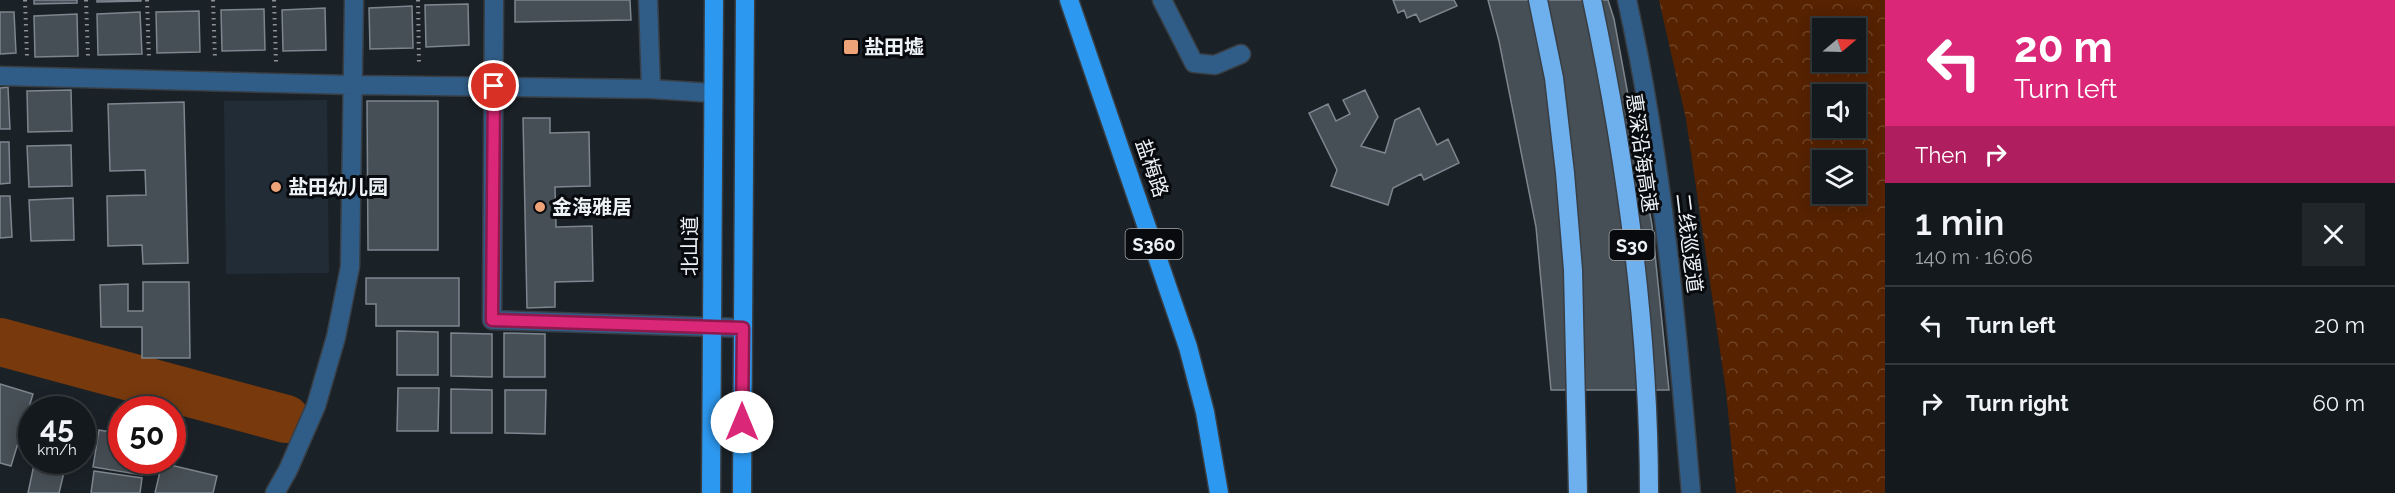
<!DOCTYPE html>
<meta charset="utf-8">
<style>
body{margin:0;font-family:Raleway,"Noto Sans SC",sans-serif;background:#21262a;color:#f1f3f6;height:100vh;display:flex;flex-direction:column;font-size:22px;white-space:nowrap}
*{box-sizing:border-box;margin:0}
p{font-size:20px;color:#9da0a4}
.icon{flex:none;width:33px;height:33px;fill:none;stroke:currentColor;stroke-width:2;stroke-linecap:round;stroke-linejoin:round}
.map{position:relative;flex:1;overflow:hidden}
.details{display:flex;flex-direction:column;background:#14191d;width:510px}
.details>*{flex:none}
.hud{background:#db2777;color:#fff;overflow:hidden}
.needle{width:39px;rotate:71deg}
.tools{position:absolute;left:1812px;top:18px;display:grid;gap:12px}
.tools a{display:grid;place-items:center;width:54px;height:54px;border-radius:0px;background:#14191d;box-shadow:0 3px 15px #0003,0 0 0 2px #33383b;font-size:30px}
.speed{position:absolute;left:18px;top:396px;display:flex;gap:12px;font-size:30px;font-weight:700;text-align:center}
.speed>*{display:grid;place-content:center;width:78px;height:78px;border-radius:50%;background:#14191d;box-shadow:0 3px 15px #0003,0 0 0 2px #33383b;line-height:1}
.speed small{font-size:15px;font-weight:400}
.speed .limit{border:9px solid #d22;background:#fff;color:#111}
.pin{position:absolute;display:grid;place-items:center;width:51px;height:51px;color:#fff;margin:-26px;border:3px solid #fff;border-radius:50%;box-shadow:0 2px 6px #0007}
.me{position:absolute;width:66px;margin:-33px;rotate:0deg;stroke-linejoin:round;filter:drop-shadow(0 0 4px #0008)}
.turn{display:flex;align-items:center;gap:21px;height:126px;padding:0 30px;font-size:27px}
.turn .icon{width:78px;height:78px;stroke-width:2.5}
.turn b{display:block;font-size:42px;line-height:51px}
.then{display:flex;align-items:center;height:57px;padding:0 30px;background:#0003;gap:12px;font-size:22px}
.round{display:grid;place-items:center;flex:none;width:63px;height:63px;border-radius:0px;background:#21262a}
.head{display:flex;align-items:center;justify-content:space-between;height:102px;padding:0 30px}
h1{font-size:36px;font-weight:600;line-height:45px}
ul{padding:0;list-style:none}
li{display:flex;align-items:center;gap:18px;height:78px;padding:0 30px;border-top:2px solid #33383b}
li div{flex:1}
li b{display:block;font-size:22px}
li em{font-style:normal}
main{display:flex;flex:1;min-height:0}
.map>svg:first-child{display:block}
</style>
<main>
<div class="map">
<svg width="1885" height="493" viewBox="0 0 1885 493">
<defs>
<pattern id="forest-crowns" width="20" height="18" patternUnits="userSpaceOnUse" patternTransform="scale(1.5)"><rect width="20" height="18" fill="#562200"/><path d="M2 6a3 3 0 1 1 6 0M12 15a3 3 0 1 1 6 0" fill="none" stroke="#6f4326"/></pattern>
</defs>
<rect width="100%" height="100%" fill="#1a2127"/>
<path fill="#212c36" d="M327,100L329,273L226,274L224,101Z"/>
<path fill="url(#forest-crowns)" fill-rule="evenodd" d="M1659,0H1885V493H1736L1726,391L1686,119ZM1822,28H1856V62H1822ZM1822,94H1856V128H1822ZM1822,160H1856V194H1822Z"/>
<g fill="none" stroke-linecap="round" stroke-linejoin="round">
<path stroke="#78390d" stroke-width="48" d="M0,342L286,419"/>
</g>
<path fill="#474f56" stroke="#7d868e" stroke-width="1.5" d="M34,0H77V3L34,4Z
M97,0H141V1L97,2Z
M515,0H630L631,20L515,22Z
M1393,0H1454L1457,6L1420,22L1416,14L1407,18L1404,10L1398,13Z
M1488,0H1608L1614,19L1652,225L1669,390H1551L1536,227L1499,41Z
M468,4L469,45L426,47L425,5Z
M412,6L413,48L370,49L369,8Z
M325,8L326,50L283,51L282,10Z
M264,9L265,50L222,51L221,10Z
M199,11L200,52L157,53L156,12Z
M0,12H14L16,53L0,54Z
M140,12L142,54L98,55L97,14Z
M77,14L78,56L35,57L34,16Z
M8,87L10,129H0V88Z
M71,90L72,131L28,132L27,91Z
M1365,90L1378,117L1361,146L1385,153L1395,120L1419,108L1437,145L1448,139L1459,163L1424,180L1421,174L1393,188L1388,205L1331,186L1337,170L1309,113L1328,104L1336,121L1350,114L1343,100Z
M367,101H438V250H368Z
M184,102L188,263L143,264L142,245L108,246L107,196L146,195L145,170L110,171L108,104Z
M523,118H550V133L589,132L590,186L555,187L556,227L592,226L593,281L555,282V307L527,308Z
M0,142H9L10,183L0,184Z
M71,145L72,186L29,187L27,146Z
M0,196H10L12,237L0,238Z
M73,198L74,240L31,241L29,200Z
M366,278H459V326H376V304H366Z
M143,282H189L190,358H142V327H101L100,285L128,284V311H143Z
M397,331L438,332V375H397Z
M451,333L492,334V377L451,376Z
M504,333L545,334V377H504Z
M0,384L33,394L11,466L0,463Z
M398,388H439L438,431H397Z
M451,389L492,390V433H451Z
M505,390H546L545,434L505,433Z
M99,430L122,434V460H144L142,475L93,467Z
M35,460H67L59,493H28Z
M162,463L217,476L213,493H155Z
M94,471L142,478L140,493H91Z"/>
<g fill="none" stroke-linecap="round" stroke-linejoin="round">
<g stroke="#383e44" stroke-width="21">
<path id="minor" d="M494,0L492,320L743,328
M648,0L651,89
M1162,0L1194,63L1215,65L1241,54
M1627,0C1663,162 1677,328 1691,493
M0,76L353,85L651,89L713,93
M275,493L288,470L316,406L336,337L350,267L354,0"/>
</g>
<g stroke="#383e44" stroke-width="21">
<path id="major" d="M1069,0L1188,347L1205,412L1219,493
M711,493L714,0
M742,493L745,0"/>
</g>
<g stroke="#383e44" stroke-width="21">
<path id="highway" d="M1538,0L1554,78L1565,173L1573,270L1578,493
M1592,0C1626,160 1649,329 1649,493"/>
</g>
<path stroke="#8b9196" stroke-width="4" stroke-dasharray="1.5 4.5" stroke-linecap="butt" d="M25,0L27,56
M86,0L88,56
M147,0L149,59
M213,0L215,59
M274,0L276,62
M418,0L419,65"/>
<use href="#minor" stroke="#305d87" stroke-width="18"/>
<use href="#major" stroke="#2d98ef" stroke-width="18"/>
<use href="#highway" stroke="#6eb0ee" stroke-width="18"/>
</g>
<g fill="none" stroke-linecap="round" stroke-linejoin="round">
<g stroke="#8e194d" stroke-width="15">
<path id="route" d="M494,86L492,320L743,328L742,422"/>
</g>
<use href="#route" stroke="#db2777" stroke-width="10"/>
</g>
<g fill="#efa378" stroke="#080a0d" stroke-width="2">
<rect x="843" y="39" width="16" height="16" rx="3"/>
<circle cx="276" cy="187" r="6"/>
<circle cx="540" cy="207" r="6"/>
</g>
<g text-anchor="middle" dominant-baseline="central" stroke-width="6" stroke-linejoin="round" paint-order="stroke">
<g fill="#080a0d" stroke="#a8acb0" stroke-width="1.5">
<rect x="1125.5" y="229" width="57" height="30" rx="4.5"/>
<rect x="1609.5" y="230" width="45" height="30" rx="4.5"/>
</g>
<g font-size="18" font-weight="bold" fill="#edf2f6">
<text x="1154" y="244">S360</text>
<text x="1632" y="245">S30</text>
</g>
<g font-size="20" font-weight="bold" fill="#edf2f6" stroke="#080a0d" text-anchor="start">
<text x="864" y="47">盐田墟</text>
<text x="288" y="187">盐田幼儿园</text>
<text x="552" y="207">金海雅居</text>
</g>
<g font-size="20" fill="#edf2f6" stroke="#080a0d">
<text transform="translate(1642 153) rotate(82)">惠深沿海高速</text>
<text transform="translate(1152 168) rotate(71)">盐梅路</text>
<text transform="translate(1689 243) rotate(83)">二线巡逻道</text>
<text transform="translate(690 246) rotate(-90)">北山道</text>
</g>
</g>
</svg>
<div class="tools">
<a><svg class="needle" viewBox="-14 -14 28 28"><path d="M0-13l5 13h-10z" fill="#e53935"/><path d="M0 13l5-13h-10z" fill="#9da0a4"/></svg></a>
<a><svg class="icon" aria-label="sound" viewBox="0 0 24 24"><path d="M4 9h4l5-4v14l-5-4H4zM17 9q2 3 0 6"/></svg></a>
<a><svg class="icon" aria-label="layers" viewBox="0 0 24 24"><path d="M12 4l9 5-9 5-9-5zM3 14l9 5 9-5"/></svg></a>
</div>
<div class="speed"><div>45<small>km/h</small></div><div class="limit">50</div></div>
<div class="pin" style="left:494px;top:86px;background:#d93025"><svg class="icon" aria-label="arrive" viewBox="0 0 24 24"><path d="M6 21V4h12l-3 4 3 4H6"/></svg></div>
<svg class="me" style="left:742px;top:422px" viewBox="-20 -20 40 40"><circle r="19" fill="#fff"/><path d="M0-13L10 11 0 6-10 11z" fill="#db2777"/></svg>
</div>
<section class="details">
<div class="hud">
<div class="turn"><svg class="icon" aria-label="left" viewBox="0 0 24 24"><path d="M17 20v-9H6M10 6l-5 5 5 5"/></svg><div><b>20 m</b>Turn left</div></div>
<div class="then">Then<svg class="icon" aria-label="right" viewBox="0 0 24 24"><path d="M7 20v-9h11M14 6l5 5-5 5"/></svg></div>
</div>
<div class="head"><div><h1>1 min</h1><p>140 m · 16:06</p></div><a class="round"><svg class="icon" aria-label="close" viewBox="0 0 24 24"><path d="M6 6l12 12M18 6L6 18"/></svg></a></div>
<ul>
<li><svg class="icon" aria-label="left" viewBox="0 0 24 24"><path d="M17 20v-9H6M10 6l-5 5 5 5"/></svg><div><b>Turn left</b></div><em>20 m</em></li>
<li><svg class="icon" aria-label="right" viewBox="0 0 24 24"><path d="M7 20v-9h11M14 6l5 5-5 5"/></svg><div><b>Turn right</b></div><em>60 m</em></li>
</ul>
</section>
</main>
